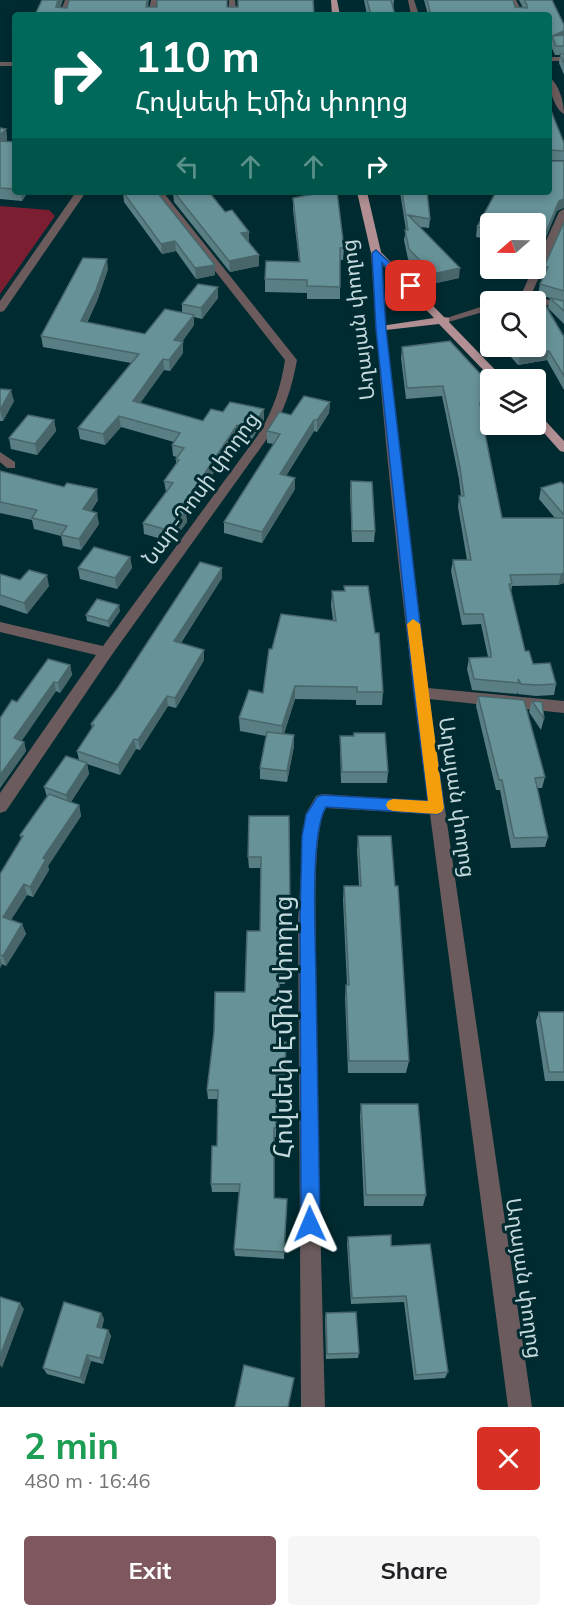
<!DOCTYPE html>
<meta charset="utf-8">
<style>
body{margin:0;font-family:Mulish,"Noto Sans Armenian",sans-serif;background:#f6f6f6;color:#202124;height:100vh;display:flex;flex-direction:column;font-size:22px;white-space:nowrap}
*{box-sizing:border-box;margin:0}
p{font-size:20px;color:#757577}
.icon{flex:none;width:33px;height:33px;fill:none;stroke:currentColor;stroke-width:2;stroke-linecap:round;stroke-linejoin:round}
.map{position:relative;height:1407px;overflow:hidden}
.sheet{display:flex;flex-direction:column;background:#fff;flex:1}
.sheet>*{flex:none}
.top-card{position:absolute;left:12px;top:12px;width:540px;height:183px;border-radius:6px;box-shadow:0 3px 9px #0003;background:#00695c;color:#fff;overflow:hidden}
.needle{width:39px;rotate:250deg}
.fabs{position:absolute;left:480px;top:213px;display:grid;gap:12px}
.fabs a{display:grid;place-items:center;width:66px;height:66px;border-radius:6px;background:#fff;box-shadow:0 3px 9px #0003;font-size:30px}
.pin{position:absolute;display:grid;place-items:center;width:51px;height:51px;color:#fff;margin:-26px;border-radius:12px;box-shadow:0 3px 9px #0006}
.me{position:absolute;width:66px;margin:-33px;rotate:359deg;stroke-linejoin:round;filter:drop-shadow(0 0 4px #0008)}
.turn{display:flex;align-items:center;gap:21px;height:126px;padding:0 24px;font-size:27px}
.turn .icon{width:78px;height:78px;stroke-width:2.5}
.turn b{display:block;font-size:42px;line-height:51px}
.lanes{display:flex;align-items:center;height:57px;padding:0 24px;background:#0003;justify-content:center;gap:30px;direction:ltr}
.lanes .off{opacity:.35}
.round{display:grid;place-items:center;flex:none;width:63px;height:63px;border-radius:6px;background:#f6f6f6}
.overview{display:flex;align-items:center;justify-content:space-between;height:102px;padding:0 24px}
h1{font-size:36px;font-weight:700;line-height:45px;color:#1e9e55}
.action{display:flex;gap:12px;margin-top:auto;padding:12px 24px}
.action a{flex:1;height:69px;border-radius:6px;background:#7f575e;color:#fff;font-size:24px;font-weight:700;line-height:69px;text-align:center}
.action a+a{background:#f6f6f6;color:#202124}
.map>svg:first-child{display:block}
</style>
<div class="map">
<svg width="564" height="1407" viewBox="0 0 564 1407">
<rect width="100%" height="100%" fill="#002b31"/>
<path fill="#7c1e32" d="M0,206L49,210L55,216L0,294Z"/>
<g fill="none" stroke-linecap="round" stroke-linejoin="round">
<path fill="#6b5b5c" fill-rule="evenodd" d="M65,0H71L67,15H59Z
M151,0H157L156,15H148Z
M229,0H235L237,15H229Z
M408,0H414L419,15H411Z
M510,0H516L524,15H516Z
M549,57H564V61H549Z
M0,62H15V66H0Z
M549,77C559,84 564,102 564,114C554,108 549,89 549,77Z
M76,192H86L4,311L0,312V301Z
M153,192H163L297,360C292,388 284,412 269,436L111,656L6,811L0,813V793L96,655L0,632V622L103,646L258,435C273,411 281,387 285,360Z
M564,209V222L531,295L564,304V310L536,302H504L521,295L533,268H536V263L559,212Z
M376,250L381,253L386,329L428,688L564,701V713L429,699L532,1407H508L430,814L326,808C312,831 316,929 316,961C317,1110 321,1258 325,1407H301L298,920L305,815L316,796L322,794L428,801C404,619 382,436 371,253Z
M490,304V310L445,323L440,320Z
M0,452L15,462V468H7L0,462Z"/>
<path fill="#b18f92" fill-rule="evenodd" d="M331,0H337L340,15H332Z
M357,192H367L381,252L444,317L449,318V322L505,380H493L439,324L377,331L376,329L381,326L434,318L371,253Z
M536,413L540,415L564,441V452L560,451L536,424Z"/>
</g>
<path fill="#597e83" d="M364,0H394L393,10L395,15H367Z
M424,0H513L515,7L523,8L519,0H552L564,25V75L559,63L560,55H555L550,44L549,45V15H428Z
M15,62V78H14L12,68Z
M549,106L564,143V160H550L557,211L536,224H490V239L476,237L477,227L549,192Z
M6,129L7,139L6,141L15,142V192H28L22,201L0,199V135Z
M123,192L215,275L196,279L176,251L162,254L124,202Z
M173,192L249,242L259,255V266L230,272L174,202Z
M400,192H427L430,219L429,228L420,227L459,278L432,284L408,259L404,240L406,230Z
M293,198L344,248L343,260H340V299H307V293L265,292V279L299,262L293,210Z
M564,222V324L548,308L550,298L538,295L540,284L543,277H542L544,267Z
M501,268H532L528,274Z
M108,269L97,301L87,323L145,334L182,313V304L218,287V298L202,319L194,317V325L182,342L183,353L170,371L164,370L140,403L203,421L223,412L264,409V420L252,439L238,436L186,514L187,522L172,542L144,534L143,523L166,492L164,481L176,465V459L177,457L173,456L172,445L174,442L121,427L105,445L80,439L78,428L131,363L43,347L41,336Z
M541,298L564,337V390L547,360L518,365L501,346H536V302H521V300Z
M402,347L490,400V424H494L493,430L484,421L483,426L502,518H555L539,499L541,488L564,485V583L558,585L512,586L511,592L525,651L533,664L556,684L554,695L536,696L518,694L517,692V694L472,690L467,669L469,658L488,657L481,624L462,625L451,571L453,560H467L458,507L459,496H461L459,479L442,396L406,399L401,358Z
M0,389L14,401L3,421H0Z
M330,402L329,413L317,432L314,431L286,476L295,489L262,543L224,533V522L274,444L267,443V431Z
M54,420L56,431L37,455L11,449L9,438Z
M0,471L98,500L91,511L99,524L81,550L63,546L61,536L34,529L32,520L0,513Z
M351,481L375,531L374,542H352L350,493Z
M130,557L132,568L117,589L80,579L78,568Z
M222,568V578L181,643L204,650V660L176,708L168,706L140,750L136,749L120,775L87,764L89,774L71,802L79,805L81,816L48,866L49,870L33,897L27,895L11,920L22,924L26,934L6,966L2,964L0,968V874L21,839L20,835L47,797L44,787L79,760L77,751L92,729L91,724Z
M0,574L20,580L49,586L27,614L0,605Z
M344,586L383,692L382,705H356V700L295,699L284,734L294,735V746L287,782L260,779V768L266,736L240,731L239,718L263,693L272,649L333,620L331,605L332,591H344Z
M120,611L109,627L87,621L86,615Z
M70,665L72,675L60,693L56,691L21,741L24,742L26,751L0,788V718L17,702Z
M478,696L545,777L542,788H537L548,837L545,847L511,848L500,790H496L476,706Z
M532,701L544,719L541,730L529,712Z
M354,733L388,772L387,783H341L340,747V736H353Z
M289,816V915H285V984H279V1042H286L285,1077H277L276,1137H274V1198L287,1199L284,1259L235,1256L234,1249L240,1192H212L211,1184L217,1146L218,1099H208L207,1090L245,992L260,931L261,868H249L248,857Z
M358,836L409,1061L406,1073H348L345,998L346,985H347L343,900L344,886H359L357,850Z
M539,1012H564V1081H545L536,1021Z
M361,1104L426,1195L423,1206H364L360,1116Z
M348,1237L391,1246L448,1372L445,1378L414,1380L404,1302L351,1304L347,1244Z
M101,1313L104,1319L102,1328L108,1330L111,1336L103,1364L91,1361L84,1384L47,1374L43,1368Z
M326,1313L359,1353L358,1358L326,1359L325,1319Z"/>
<path fill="#48666a" d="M58,0H63L58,15L56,7Z
M147,0H149L147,15L146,7Z
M564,31V39L552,36Z
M552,36L550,44L549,45V37Z
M6,129L7,139L0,147V135Z
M21,192H28L22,201Z
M564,199V208L557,211L536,262V256L559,201Z
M249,232V243L241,233Z
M175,241L176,251L162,254L161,244Z
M259,255V266L230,272L229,261Z
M107,259L108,269L97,301L82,332L81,321Z
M215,265V275L196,279L195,268Z
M460,268L459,278L432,284L433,274Z
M218,287V298L202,319L201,308Z
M194,315V325L175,351L174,340Z
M183,342V353L170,371L169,360Z
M549,351L547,360L518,365L520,355Z
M163,359L164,370L134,412L133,401Z
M11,390L14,401L3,421L0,410Z
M330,402L329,413L317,432V420Z
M264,409V420L252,439V428Z
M119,416L121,427L105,445L103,434Z
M54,420L56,431L37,455L35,444Z
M314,420V431L280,485V474Z
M237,425L238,436L186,514L187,522L172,542L171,531L180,510Z
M295,478V489L262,543V532Z
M97,489L98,500L85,521L83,509Z
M97,513L99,524L81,550L79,539Z
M130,557L132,568L117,589L115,578Z
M222,568V578L175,651L174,641Z
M564,573V583L558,585L561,574Z
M47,575L49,586L27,614L24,603Z
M119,605L120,611L109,627L108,621Z
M204,650V660L176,708L175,698Z
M70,665L72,675L60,693L58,683Z
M54,682L56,691L17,748L14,738Z
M295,686V699L282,739V726Z
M167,696L168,706L140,750L138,740Z
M294,735V746L287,782V771Z
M134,739L136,749L120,775L118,765Z
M24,742L26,751L0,788V775Z
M87,763L89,774L68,806L66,795Z
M79,805L81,816L48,866L49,870L33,897L30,887L43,858Z
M24,884L27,895L6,927L3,917Z
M22,924L26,934L6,966L3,956Z
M0,958L2,964L0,968Z
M20,1303L24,1309L2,1368L0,1365V1356Z
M101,1313L104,1319L100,1333L97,1327Z
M108,1330L111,1336L103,1364L100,1358Z
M87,1355L91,1361L84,1384L80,1378Z"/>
<path fill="#679298" stroke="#48666a" stroke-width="1.5" d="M42,0H58L56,7L67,8L69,0H147L146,7H157V0H227V7H238V0H313L314,15H35Z
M367,0H391L395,15H371Z
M427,0H513L515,7L527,8V5L524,0H552L564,25V31L552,36L564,35V46H556L552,36L549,37V15H431Z
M560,54H564V63Z
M549,106L564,143V151L551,150L549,156Z
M0,128L6,129L0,135Z
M0,141L15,142V189L0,188Z
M549,159L551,161H564V199L559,201L536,256V224H490V229L477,227L496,192H549Z
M123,192H157L215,265L195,268L175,241L161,244Z
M174,192H209L225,212L232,210L249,232L241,233L259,255L229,261Z
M324,192H337L344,248H340V287L307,286V280L265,279L266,261L300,262L293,198Z
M402,192H427L430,219L408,215L460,268L433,274L409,249L405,230H408Z
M564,222V291L540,284L548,267H544Z
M83,258L107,259L96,290L81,321L145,334L165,309L194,315L174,340L183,342L169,360L163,359L133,401L203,421L211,409L223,412L230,402L264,409L252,428L237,425L180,510L186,511L171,531L143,523L173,483L164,481L179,460L176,459L184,448L172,445L180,433L119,416L103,434L78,428L139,354L41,336Z
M198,284L218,287L201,308L182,304Z
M541,298L564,337V376L549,351L520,355L512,346H536V302H522L521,300Z
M550,298L564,301V311Z
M450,341L486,380L490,400V415L480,404L484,421L482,419L502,518H564V573L561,574L510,575L512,584H509L525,651H529L533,664L550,663L556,684L538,685L521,684L518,679L519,683L474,679L469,658L491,657V653L483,614H464L453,560H471L459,496H464L460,468L443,386L407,388L402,347Z
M0,389L11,390L0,410Z
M304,396L330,402L317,420H314L280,474L295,478L262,532L224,522L280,434L267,431L279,412L291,415Z
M28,415L54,420L35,444L9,438Z
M0,471L64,487L67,483L97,489L83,509L97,513L79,539L61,535L67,526L32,518L37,510L0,502Z
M351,481L372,482L375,531H352Z
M561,482L564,485V515L541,488Z
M94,547L130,557L115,578L78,568Z
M200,562L222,568L174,641L204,650L175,698L167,696L138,740L134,739L118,765L77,751L94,725L91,724L117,689Z
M29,570L47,575L24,603L0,595V574L20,580Z
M344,586H368L375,633H379L383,692H357V687L295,686L282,726L239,718L249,690L263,693L269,649H272L281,614L336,621L332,591H345Z
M97,599L119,605L108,621L86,615Z
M48,659L70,665L58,683L54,682L14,738L24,742L0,775V718L12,700L17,702Z
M478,696L524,700L545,777L535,778L548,837L514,838L502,780H499Z
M532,701L542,702L544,719Z
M267,732L294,735L287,771L260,768Z
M354,733H385L388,772H342L340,736H354Z
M66,756L87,763L66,795L44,787Z
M49,794L79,805L43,858L46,859L30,887L24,884L3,917L22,924L3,956L0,955V874L23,836L20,835Z
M249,816H289L290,904H285V974H279V1042H286L285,1069L276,1068V1128H274V1198L287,1199L284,1252L234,1249L240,1184H211L212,1146H217L218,1090H207L214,1032L215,992H245L247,931H260L261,857H248Z
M358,836H391L395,886H398L409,1061H349L346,985H349L344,886H361Z
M539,1012H564V1072H549Z
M361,1104H418L426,1195H366Z
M391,1235V1246L430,1244L448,1372L416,1375L406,1296L352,1298L348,1237Z
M0,1297L20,1303L0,1356Z
M64,1302L101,1313L97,1327L108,1330L100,1358L87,1355L80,1378L43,1368Z
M356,1312L359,1353L327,1354L326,1313Z
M244,1365L294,1378L288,1407H235Z"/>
<path fill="#1a73e8" stroke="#114b97" stroke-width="1.5" d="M376,250L415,286L407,288L382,263L386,329L428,693L444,808L442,812L437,814L326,807C309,834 316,944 316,980C317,1061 318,1142 320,1224L317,1230L310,1233L303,1230L301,1224L300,920L302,836L306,815L317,797L322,795L428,801L414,693L376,329L372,253Z"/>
<path fill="#f59e0b" d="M413,619L420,624L444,808L442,812L437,814L393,811L388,809L386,805L388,801L393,799L428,801L407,624Z"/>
<g text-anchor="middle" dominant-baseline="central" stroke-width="6" stroke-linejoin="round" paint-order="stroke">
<g font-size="21" fill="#c3d9dc" stroke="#002b31">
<text transform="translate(357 320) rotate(-97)">Աղայան փողոց</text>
<text transform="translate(200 488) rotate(-54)">Նար-Դոսի փողոց</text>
<text transform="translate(458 797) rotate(82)">Աղայան փողոց</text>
<text transform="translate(525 1278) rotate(82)">Աղայան փողոց</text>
</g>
<g font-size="26" fill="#c3d9dc" stroke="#002b31">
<text transform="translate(282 1027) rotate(-90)">Հովսեփ Էմին փողոց</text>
</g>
</g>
</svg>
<div class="fabs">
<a><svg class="needle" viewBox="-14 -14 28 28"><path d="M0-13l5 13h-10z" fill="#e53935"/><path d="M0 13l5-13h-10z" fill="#757577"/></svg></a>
<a><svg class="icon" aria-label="search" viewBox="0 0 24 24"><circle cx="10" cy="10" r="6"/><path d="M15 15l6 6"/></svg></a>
<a><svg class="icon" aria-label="layers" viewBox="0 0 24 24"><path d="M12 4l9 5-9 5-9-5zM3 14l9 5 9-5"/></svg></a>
</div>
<div class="pin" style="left:411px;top:286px;background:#d93025"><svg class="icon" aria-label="arrive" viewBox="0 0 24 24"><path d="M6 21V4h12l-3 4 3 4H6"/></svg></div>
<svg class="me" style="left:310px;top:1224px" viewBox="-20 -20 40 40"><path d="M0-17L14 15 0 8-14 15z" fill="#1a73e8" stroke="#fff" stroke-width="4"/></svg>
<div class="top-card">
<div class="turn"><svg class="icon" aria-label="right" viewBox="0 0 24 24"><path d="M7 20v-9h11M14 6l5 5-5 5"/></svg><div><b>110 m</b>Հովսեփ Էմին փողոց</div></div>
<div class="lanes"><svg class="icon off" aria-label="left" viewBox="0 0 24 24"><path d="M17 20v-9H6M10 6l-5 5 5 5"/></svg><svg class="icon off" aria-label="ahead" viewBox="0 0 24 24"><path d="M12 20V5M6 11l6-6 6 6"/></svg><svg class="icon off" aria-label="ahead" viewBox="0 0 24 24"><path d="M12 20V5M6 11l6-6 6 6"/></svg><svg class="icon" aria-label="right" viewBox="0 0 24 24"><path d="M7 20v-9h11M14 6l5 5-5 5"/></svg></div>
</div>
</div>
<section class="sheet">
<div class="overview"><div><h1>2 min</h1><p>480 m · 16:46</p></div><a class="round" style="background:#d93025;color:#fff"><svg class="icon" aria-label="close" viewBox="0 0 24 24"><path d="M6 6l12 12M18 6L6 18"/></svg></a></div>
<div class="action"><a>Exit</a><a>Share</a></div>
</section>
